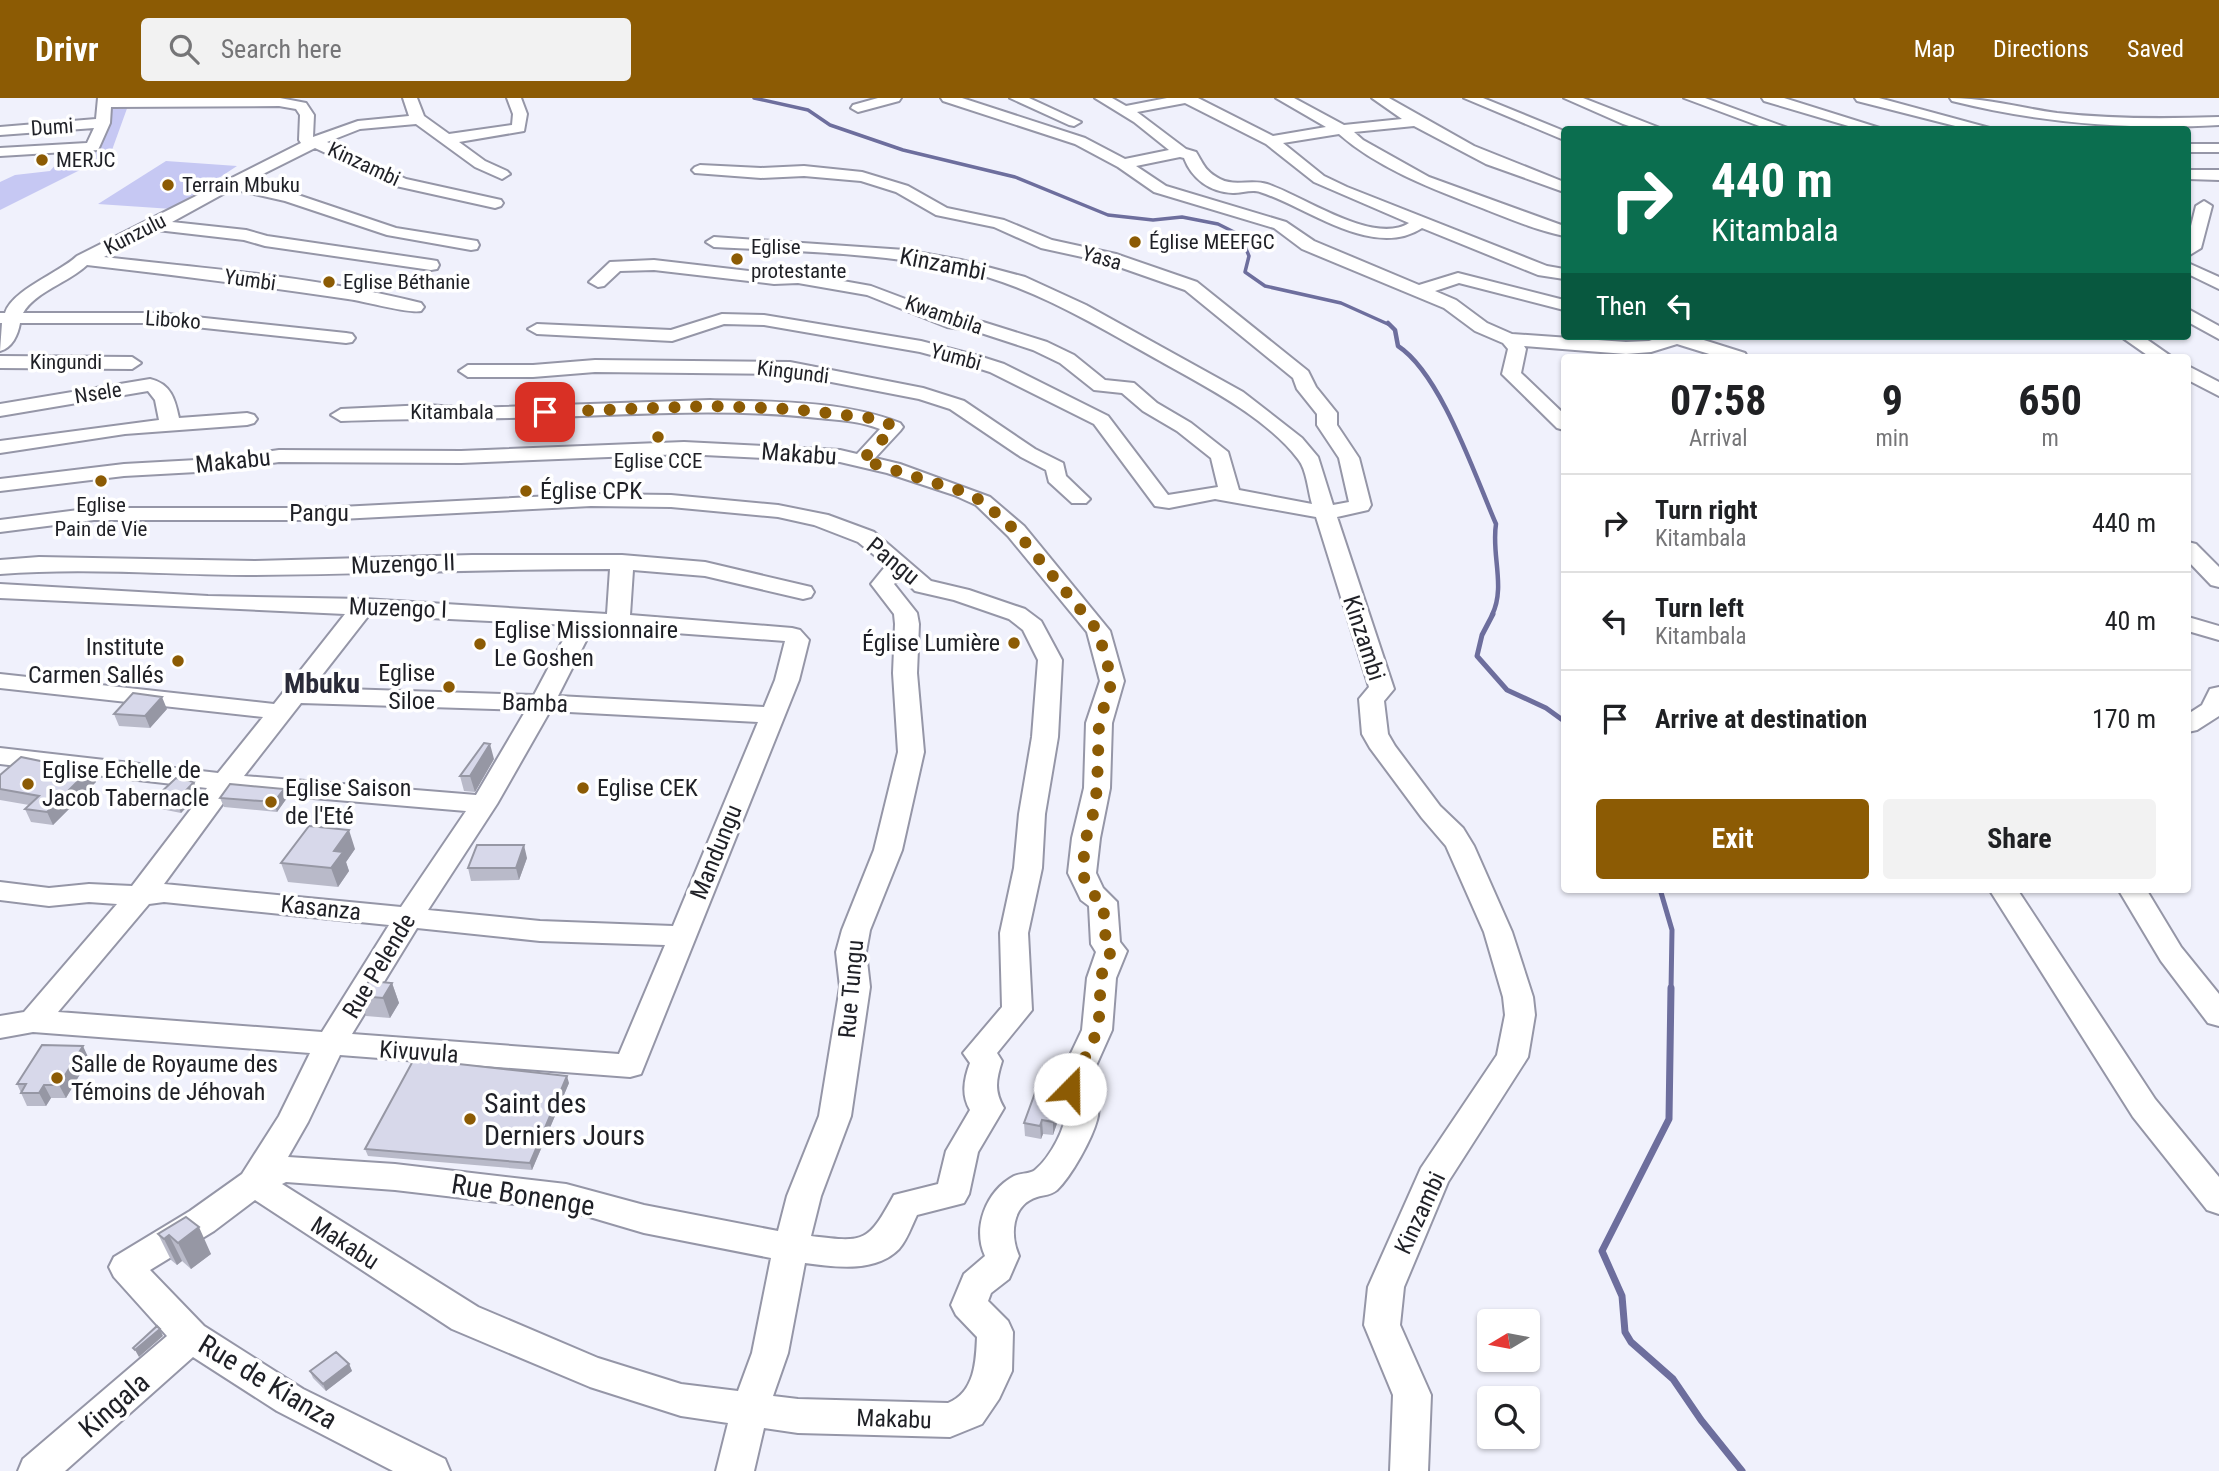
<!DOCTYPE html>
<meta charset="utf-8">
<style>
body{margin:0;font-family:"Roboto Condensed",sans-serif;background:#f2f2f2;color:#202124;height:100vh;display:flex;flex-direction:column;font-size:26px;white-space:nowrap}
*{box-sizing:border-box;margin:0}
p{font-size:23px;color:#757577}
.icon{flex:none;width:38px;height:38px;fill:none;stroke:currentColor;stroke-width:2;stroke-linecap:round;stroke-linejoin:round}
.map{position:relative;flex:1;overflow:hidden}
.details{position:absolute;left:1561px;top:256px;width:630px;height:539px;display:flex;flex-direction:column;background:#fff;border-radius:7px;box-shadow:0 2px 5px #0004}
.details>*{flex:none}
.guide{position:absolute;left:1561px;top:28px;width:630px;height:214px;border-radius:7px;box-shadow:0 2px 5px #0004;background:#0b6e4f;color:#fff;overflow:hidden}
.needle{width:46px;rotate:260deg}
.fabs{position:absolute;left:1477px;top:1211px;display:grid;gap:14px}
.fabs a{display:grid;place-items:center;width:63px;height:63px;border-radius:7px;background:#fff;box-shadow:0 2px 5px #0004;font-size:35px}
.pin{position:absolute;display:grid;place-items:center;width:60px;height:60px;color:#fff;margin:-30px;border-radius:14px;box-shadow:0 4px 10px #0006}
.me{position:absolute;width:77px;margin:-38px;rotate:22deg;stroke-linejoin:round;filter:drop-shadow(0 0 5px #0008)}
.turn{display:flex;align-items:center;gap:24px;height:147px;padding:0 35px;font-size:32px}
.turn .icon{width:91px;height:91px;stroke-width:2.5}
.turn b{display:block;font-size:49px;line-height:60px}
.then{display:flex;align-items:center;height:66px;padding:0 35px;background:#0003;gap:14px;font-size:26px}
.eta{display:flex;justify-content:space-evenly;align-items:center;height:119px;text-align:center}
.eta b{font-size:42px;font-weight:700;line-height:49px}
.primary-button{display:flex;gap:14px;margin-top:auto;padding:14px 35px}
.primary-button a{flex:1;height:80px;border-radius:7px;background:#8c5b04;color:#fff;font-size:28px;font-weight:700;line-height:80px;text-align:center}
.primary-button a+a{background:#f2f2f2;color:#202124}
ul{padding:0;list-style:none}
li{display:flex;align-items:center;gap:21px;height:98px;padding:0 35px;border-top:2px solid #e0e0e0}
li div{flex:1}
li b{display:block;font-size:26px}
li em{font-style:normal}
header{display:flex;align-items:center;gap:42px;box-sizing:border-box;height:98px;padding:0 35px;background:#8c5b04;color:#fff}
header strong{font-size:33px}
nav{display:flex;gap:38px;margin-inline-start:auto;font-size:24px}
.search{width:490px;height:63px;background:#f2f2f2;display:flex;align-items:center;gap:18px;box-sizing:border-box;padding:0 24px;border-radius:7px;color:#757577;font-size:26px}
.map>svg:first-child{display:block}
</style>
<header>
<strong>Drivr</strong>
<div class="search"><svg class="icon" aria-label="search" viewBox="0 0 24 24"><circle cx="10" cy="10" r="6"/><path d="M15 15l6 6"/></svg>Search here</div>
<nav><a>Map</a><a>Directions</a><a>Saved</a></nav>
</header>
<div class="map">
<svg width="2219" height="1373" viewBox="0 0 2219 1373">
<rect width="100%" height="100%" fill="#f0f1fc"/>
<path fill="#c6c8f3" d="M103,5H129L112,52L88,68L0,112V84L15,77L50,73L68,53L96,51Z
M166,63L237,68L172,111L98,106Z"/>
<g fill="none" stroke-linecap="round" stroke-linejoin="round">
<path stroke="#6d6e9d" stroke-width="3.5" d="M754,0L808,12L830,27L903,52L1015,79L1108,117L1153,122L1182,119L1218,126L1240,137L1249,158L1245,174L1265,188L1341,205L1390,227"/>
<path stroke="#6d6e9d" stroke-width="4.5" d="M1388,225L1395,232L1398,248C1441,276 1475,378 1496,426C1491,456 1506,489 1492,517"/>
<path stroke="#6d6e9d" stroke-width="5" d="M1493,516L1482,537L1477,558L1507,592L1546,610L1564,623
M1660,791L1672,832L1671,892"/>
<path stroke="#6d6e9d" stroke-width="7" d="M1671,890L1669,1021L1602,1153L1622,1198L1625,1234L1631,1244L1673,1281L1701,1322L1742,1373"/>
<g stroke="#9596a7" stroke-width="4">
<path id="minor" d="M98,0H280L306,5L314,17L313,39L358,23L409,18L403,0H417L424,18L449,36L512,27L513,16L507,0H521L527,16L524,33L459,44L485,63L507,73L510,76L502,81L475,69L416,26L360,31L327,44L406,81L501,102L503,105L501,108L495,110L396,88L315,50L245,85L295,96L396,130L477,143L479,147L477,151L471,152L387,137L285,103L232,91L172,124L246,132L267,138L431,162L437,163L439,167L437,171L431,172L265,148L244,142L157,132L104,159C210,171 318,179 421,205L424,209L421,213C409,216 364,203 348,201C261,188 174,177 87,167C68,185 36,193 23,215H158L346,235L352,236L355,240L352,244L346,245L158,225H20C18,237 12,250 0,253L2,225H0V215H5C12,192 59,175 77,158L301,45L299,42L300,17L296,11L279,8L111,9L110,25L98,52L0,58V50L87,45L94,30L0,37V29L96,21Z
M878,0H901L899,3L858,14L851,10L853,7Z
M941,0H962L1085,40L1125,61L1169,52L1134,24L1095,0H1112L1126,8L1167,0H1198L1273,38L1326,29L1276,0H1294L1344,27L1402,21L1372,0H1389L1474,48L1564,84V94L1486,66L1414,28L1354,34L1363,42L1429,79L1564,128V138C1536,132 1510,121 1482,110C1433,91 1379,71 1339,36L1283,45L1324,78L1347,89L1547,168L1564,171V181L1538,177L1422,130C1373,162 1307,109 1260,94C1252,91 1242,95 1233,95C1210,94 1192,81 1184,60L1180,59L1136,68L1166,88L1286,124L1314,143L1419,187L1458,175L1564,202V212L1459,185L1435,193L1456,202L1487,225L1512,236L1626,244L1649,243L1663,238H1691L1745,255L1747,259H1719L1677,246L1651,254L1626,256L1524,248L1526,251L1521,275L1564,316V332L1557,330L1502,276L1508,251L1503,245L1475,233L1444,210L1302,151L1274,130L1154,94L1118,69L1075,46L943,3ZM1185,5L1266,46L1314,84L1409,125C1373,148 1302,97 1267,86C1251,81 1235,89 1220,81C1205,73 1204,67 1196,54L1186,51L1137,14Z
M1010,0H1029L1081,24L1074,28L1069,27Z
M1464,0H1483L1564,33V42Z
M1564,0H1583L1665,32H1641L1623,26Z
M1684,0H1705L1793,32H1770Z
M1762,0H1784L1886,32H1862L1764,3Z
M1855,0H1879L1997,32H1971L1857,3Z
M1950,0C1986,0 2021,10 2057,15C2111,21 2165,21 2219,19V27C2128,32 2040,25 1952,3Z
M2188,46H2219V54H2188Z
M700,67L761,70L804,68L862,74L908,88L947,110L1004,122L1052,142L1116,156L1197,184L1308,273L1316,289L1337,315V327L1359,360L1371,407L1368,412L1337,419L1394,591L1384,603L1388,636L1395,648L1440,708L1463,730L1474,748L1512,834L1533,899L1535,917L1528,959L1448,1084L1404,1189L1400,1227L1431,1297L1428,1373H1390L1393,1297L1364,1227L1368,1189L1421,1070L1497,957L1505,917L1503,899L1484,834L1446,748L1422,720L1370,650L1362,636L1359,601L1369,589L1316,419L1215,401L1169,410L1155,408L1094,326L990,274L968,267L920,254L764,227L724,226L672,243L537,236L528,231L537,226L671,232L722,216L764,217L921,243L982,259L1004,266L1108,318L1168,397L1218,389L1211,360L1177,333L1143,313L1122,295L1094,292L1060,265L1033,252L975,233L947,229L867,197L798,185L774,186L654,172L620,173L604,188L598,189L589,184L610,164L654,162L774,176L798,175L871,188L956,220L983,224L1047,244L1074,257L1105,282L1134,285L1157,305L1191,325L1228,354L1239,392L1312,406C1308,393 1307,372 1298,361C1267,320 1205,288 1160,263C1095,227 1031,187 957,171C878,155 795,153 714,149L706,144L714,139L905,152L961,162L1025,179L1086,207L1243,294L1302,340L1318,359L1333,407L1349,404L1339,360L1317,327V316L1297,291L1293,280L1185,192L1105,164L1041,150L994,129L936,117L896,94L861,83L804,78L761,80L695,75L692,72L695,69Z
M2188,72H2219V82L2188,81Z
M2204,103L2212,108L2201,150L2188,158V140L2196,108Z
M2188,165L2219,179V191L2188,176Z
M2188,211L2219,228V241L2188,224Z
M2120,238H2142L2172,259H2150Z
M0,258L132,259L141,265L132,271L0,270Z
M595,262L790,264L923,290L964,303L1035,351L1063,365L1066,378L1090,401L1086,405H1072L1049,384L1046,372L1021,359L950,311L919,301L790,276L595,274L533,279H468L459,273L468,267H533Z
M2188,268L2219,284V298L2188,282Z
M150,281C171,286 175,301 179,320L247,315L254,317L257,321L254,325L247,327L125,336L0,355V343L159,322L155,302L148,293L0,318V306Z
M710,302C773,304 841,302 900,325L903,329L900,333L875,360L900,366L990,399L1024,428L1110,533L1124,583L1112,625L1110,690L1100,740L1096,775L1103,790L1117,804L1120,844L1127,853L1116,880L1112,932L1087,988C1096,997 1101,1010 1097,1022C1092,1041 1071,1079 1057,1092C1051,1097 1044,1097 1037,1099C1011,1107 1010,1138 1019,1158L1009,1181L991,1195L988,1203L1008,1223L1013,1234L1012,1273L999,1301L982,1326L950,1339L798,1335L764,1330L754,1373H716L728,1325L681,1318L590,1289L452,1231L255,1102L214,1133L150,1172L204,1228L303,1291L445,1361L450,1373H393L277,1313L193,1259L65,1373H18L23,1361L167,1238L114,1179L109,1169L114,1159L190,1113L242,1076L279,1018L310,955L33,934L0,940V918L24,914L117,806L89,804L49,808L0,802V784L49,790L89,786L132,788L207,690L0,666V650L218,675L263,619L0,590V576L274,606L345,516L0,500V486L208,498L364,501L607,516L610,471C492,471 373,476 255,477C170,477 85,469 0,476V462L39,459L255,463L472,457H622L705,464L811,489L814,494L811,499L803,501L705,478L633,472L630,517L792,530L800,532L809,542L799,582L641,976L630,979L340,957L308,1024L288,1059L395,1066L566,1086L644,1107L778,1133L787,1098L819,1018L840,889L836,854L842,832L874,752L898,654L893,575L895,526L894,516L871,486L884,470L889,469L858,444L814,427L778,419L671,409L591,408L321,422H94L0,434V422L94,410H321L591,396L671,397L778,407L828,417L874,434L931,483L969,492L1025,511L1041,523L1062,562L1058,639L1045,716L1042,770L1028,835L1032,912L997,955L1002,963C996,982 994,993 1004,1010L978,1054L969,1096L964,1105L917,1117C912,1127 907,1142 899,1151C875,1175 836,1169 805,1165L788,1255L773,1298L798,1301L948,1305C975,1294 976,1263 977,1239L956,1217L951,1207L964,1176L985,1158C972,1130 986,1093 1014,1078C1021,1075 1030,1076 1035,1072C1049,1061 1069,1027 1065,1009C1064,1003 1057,997 1054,991L1082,932L1087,880L1096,854L1091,846L1089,808L1081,802L1068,775L1072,740L1084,690L1086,625L1100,583L1087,534L1008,438L976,407L954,397L887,375L840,364L684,356L461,365L279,364L215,373L124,378L0,393V381L124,366L215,361L279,352L461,353L684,344L840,352L857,356L880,331C860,323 839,322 818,320C730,310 641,316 553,319C482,321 412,320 341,323L331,317L341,311L427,307L470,310ZM899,481H903L915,493L954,502L1009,521L1023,532L1038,562L1032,639L1019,716L1014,770L1000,835L1002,909L963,955L970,965C964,981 961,997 970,1012L946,1053L938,1086L894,1097C868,1144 866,1145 811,1138L821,1098L851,1018L870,889L866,854L870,832L902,752L924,654L917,575L919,526L917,515L894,486ZM369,517L571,527L534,597L312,590ZM593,529L785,543L775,582L764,609L558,598ZM301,605L526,612L476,697L244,678ZM550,613L758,624L673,828L540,823L428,812L497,706ZM232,693L466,713L401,809L164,786ZM164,804L389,827L322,934L58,914L149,806ZM417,830L540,843L665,847L619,956L352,936ZM286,1084L395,1092L566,1112L644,1135L771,1160L752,1255L738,1293L681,1286L598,1260L478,1209L282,1086Z
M2188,444L2196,446L2219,469V489L2211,487L2188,463Z
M2188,519L2219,528V542L2188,533Z
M2219,589V618L2197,632L2188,634V616L2202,607L2210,591Z
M1989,791H2017L2155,1001L2219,1079V1116L2207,1112L2133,1019Z
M2118,791H2146L2181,849L2219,896V928L2208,925L2161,863Z"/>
</g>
<use href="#minor" fill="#fff" fill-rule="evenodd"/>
</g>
<path fill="#b9bac9" d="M167,611L150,630L119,628L114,616Z
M494,661L475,694L464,693L460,678Z
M50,665L51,666L96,684L53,727L31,724L25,711L29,707L0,702V677Z
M194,684L199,696L181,715L161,711L156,699Z
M284,691L287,700L277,714L224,709L220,700Z
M355,751L346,764L349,773L338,789L288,784L281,765Z
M527,760L519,782L471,783L468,770Z
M392,885L399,905L390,920L366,918L360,898Z
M89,961L66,1000H51L46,1008H27L17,986Z
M569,985L532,1072L368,1058L365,1051Z
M1061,1000V1014L1053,1037L1043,1036L1041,1041L1025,1038L1024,1025Z
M186,1119L211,1156L191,1171L182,1163L177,1167L171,1162L158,1136Z
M349,1266L352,1273L326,1293L313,1280L310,1273Z"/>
<path fill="#9697a4" d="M162,599L167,611L150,630L145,618Z
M490,646L494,661L475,694L470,678Z
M90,671L96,684L53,727L47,714Z
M194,684L199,696L181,715L176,703Z
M284,691L287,700L277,714L274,704Z
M349,732L355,751L346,764L349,773L338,789L331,770L334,753Z
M524,747L527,760L519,782L516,770Z
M392,885L399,905L390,920L383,900Z
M83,948L89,961L66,1000L59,987Z
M567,978L569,985L532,1072L530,1065Z
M44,987L51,1000L46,1008L39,995Z
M1061,1000V1014L1053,1037V1024Z
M1042,1022L1043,1036L1041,1041L1040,1028Z
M199,1129L211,1156L191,1171L178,1145Z
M169,1137L182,1163L177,1167L164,1141Z
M160,1231L163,1238L139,1259L135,1252Z
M349,1266L352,1273L326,1293L323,1286Z"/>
<path fill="#d7d8ea" stroke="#9697a4" stroke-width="2" d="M133,595L162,599L145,618L114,616Z
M484,645L490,646L470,678H460Z
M21,659L50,665L48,666L90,671L47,714L25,711L39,698L0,691V677Z
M176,680L194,684L176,703L156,699Z
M230,686L284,691L274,704L220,700Z
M309,728L349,732L334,753L343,754L331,770L281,765Z
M477,747H524L516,770H468Z
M369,883L392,885L383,900L360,898Z
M42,947L83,948L59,987H44L39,995H21L26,986H17Z
M414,961L567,978L530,1065L365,1051Z
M1035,995L1061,1000L1053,1024L1042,1022L1040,1028L1024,1025Z
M186,1119L199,1129L178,1145L169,1137L164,1141L158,1136Z
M157,1228L160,1231L135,1252L133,1250Z
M336,1254L349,1266L323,1286L310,1273Z"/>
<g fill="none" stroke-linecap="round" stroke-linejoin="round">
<path stroke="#8c5b04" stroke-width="12" stroke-dasharray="0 21.6" d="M545,314L710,308L792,311L870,320L888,325L893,331L862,362L961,393L982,403L1016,433L1098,533L1112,583L1099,625L1097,691L1093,716L1086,740L1082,775L1091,795L1103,804L1106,846L1112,853C1095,872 1103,908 1097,932C1091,952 1077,971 1070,991"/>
</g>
<g fill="#8c5b04" stroke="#fff" stroke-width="2.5">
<circle cx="42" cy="62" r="7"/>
<circle cx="168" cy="87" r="7"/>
<circle cx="1135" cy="144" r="7"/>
<circle cx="737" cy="161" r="7"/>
<circle cx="329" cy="184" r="7"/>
<circle cx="658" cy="339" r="7"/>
<circle cx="101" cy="383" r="7"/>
<circle cx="526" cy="393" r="7"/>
<circle cx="1014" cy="545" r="7"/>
<circle cx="480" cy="546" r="7"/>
<circle cx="178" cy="563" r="7"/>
<circle cx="449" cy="589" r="7"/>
<circle cx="28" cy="686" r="7"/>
<circle cx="583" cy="690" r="7"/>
<circle cx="271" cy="704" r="7"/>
<circle cx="57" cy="980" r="7"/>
<circle cx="470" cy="1021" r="7"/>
</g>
<g text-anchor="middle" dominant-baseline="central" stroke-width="7" stroke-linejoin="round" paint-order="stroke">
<g font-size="21" fill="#1f2026" stroke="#fff">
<text transform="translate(52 29) rotate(-4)">Dumi</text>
<text transform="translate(364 66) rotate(25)">Kinzambi</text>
<text transform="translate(135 136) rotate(-27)">Kunzulu</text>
<text transform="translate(1102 160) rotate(16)">Yasa</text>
<text transform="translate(250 182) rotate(8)">Yumbi</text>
<text transform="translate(944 217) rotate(19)">Kwambila</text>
<text transform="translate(173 222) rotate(4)">Liboko</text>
<text transform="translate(956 259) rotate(15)">Yumbi</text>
<text x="66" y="264">Kingundi</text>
<text transform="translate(793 274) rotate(7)">Kingundi</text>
<text transform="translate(98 295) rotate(-9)">Nsele</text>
<text x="452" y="314">Kitambala</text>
</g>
<g font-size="21" fill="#1f2026" stroke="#fff" text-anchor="start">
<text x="56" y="62">MERJC</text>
<text x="182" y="87">Terrain Mbuku</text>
<text x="1149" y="144">Église MEEFGC</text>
<text x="751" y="149">Eglise<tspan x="751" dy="24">protestante</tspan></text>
<text x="343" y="184">Eglise Béthanie</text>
<text x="658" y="363" text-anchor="middle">Eglise CCE</text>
<text x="101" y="407" text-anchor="middle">Eglise<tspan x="101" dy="24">Pain de Vie</tspan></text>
</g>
<g font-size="24" fill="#1f2026" stroke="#fff">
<text transform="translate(943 166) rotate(11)">Kinzambi</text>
<text transform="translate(799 356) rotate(4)">Makabu</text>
<text transform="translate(233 363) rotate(-6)">Makabu</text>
<text x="319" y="415">Pangu</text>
<text transform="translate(893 463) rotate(39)">Pangu</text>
<text transform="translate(403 466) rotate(-2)">Muzengo II</text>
<text transform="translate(398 510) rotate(2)">Muzengo I</text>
<text transform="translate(1364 540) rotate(72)">Kinzambi</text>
<text transform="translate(535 605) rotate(2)">Bamba</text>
<text transform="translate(716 754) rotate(-68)">Mandungu</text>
<text transform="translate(321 810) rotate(6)">Kasanza</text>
<text transform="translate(379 868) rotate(-59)">Rue Pelende</text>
<text transform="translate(851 891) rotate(-85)">Rue Tungu</text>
<text transform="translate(419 954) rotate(4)">Kivuvula</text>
<text transform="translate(1420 1115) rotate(-65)">Kinzambi</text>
<text transform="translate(345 1145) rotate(33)">Makabu</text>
<text transform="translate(894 1321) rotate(2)">Makabu</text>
</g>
<g font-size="24" fill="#1f2026" stroke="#fff" text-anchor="start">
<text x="540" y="393">Église CPK</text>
<text x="494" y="532">Eglise Missionnaire<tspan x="494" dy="28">Le Goshen</tspan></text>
<text x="1000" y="545" text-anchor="end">Église Lumière</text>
<text x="164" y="549" text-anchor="end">Institute<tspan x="164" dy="28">Carmen Sallés</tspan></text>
<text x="435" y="575" text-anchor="end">Eglise<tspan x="435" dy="28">Siloe</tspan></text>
<text x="42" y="672">Eglise Echelle de<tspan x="42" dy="28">Jacob Tabernacle</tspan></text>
<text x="285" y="690">Eglise Saison<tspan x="285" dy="28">de l'Eté</tspan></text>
<text x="597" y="690">Eglise CEK</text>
<text x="71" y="966">Salle de Royaume des<tspan x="71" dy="28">Témoins de Jéhovah</tspan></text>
</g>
<g font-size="28" font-weight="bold" fill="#2a2b39" stroke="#fff">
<text x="322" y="585">Mbuku</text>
</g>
<g font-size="28" fill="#1f2026" stroke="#fff" text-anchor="start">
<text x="484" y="1005">Saint des<tspan x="484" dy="32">Derniers Jours</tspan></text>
</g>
<g font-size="28" fill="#1f2026" stroke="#fff">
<text transform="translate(523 1097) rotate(9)">Rue Bonenge</text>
<text transform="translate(268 1284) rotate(31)">Rue de Kianza</text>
<text transform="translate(114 1307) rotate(-41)">Kingala</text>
</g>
</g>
</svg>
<div class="fabs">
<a><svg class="needle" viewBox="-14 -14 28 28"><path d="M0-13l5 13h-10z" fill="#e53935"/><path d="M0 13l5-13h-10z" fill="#757577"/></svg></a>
<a><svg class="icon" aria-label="search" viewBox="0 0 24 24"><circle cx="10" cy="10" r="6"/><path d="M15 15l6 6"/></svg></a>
</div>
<div class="pin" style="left:545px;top:314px;background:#d93025"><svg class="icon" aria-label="arrive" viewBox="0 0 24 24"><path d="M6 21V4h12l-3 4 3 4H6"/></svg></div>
<svg class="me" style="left:1070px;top:991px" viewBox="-20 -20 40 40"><circle r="19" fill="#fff"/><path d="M0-13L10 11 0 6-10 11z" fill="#8c5b04"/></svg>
<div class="guide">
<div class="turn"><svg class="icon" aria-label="right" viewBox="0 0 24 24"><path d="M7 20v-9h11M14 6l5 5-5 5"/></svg><div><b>440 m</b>Kitambala</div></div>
<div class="then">Then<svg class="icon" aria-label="left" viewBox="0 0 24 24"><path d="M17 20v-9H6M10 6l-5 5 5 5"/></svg></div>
</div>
<section class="details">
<div class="eta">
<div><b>07:58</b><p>Arrival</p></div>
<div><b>9</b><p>min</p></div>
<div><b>650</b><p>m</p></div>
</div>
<ul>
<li><svg class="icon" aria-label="right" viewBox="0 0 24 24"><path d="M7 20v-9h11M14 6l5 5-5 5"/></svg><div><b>Turn right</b><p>Kitambala</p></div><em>440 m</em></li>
<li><svg class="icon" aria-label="left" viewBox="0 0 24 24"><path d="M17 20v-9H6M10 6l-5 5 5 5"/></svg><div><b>Turn left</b><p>Kitambala</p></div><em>40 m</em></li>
<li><svg class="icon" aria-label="arrive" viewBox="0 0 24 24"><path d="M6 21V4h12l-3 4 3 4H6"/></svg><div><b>Arrive at destination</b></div><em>170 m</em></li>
</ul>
<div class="primary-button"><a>Exit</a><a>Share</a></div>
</section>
</div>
